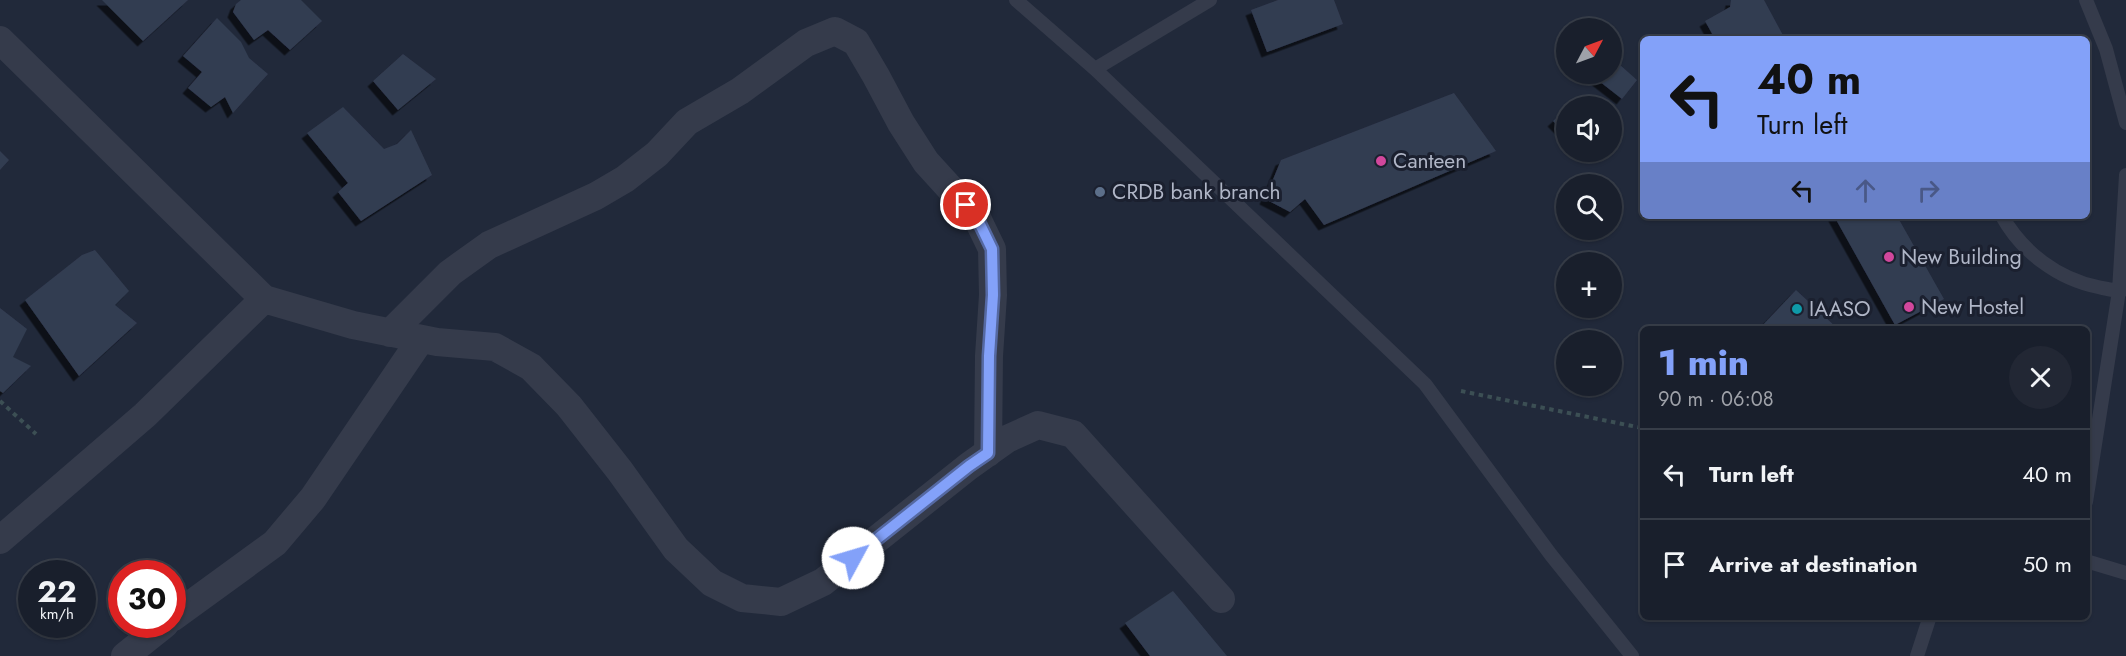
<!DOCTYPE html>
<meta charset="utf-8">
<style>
body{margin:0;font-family:Jost,sans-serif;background:#222734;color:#f1f3f6;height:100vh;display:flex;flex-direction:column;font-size:22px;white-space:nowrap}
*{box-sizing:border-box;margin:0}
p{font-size:20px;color:#9fa2a9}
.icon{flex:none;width:33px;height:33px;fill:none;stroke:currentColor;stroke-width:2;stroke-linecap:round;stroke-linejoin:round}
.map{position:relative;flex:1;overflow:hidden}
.side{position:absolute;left:1640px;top:326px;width:450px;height:294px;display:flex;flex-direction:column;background:#191f2c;border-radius:9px;box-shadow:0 2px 4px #0004,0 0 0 2px #373d48}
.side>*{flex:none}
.guide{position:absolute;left:1640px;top:36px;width:450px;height:183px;border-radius:9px;box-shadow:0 2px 4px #0004,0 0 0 2px #373d48;background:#83a1f9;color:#111;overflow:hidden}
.needle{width:39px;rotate:49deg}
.tools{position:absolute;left:1556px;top:18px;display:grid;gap:12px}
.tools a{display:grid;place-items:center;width:66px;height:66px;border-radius:50%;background:#191f2c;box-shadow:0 2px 4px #0004,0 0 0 2px #373d48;font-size:30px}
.speed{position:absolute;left:18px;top:560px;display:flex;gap:12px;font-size:30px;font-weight:700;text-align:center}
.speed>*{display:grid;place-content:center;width:78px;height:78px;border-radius:50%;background:#191f2c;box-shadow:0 2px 4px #0004,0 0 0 2px #373d48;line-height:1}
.speed small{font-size:15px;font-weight:400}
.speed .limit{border:9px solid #d22;background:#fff;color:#111}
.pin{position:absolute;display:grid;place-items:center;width:51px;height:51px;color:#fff;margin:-26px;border:3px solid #fff;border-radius:50%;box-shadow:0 2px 6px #0007}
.me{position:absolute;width:66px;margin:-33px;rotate:51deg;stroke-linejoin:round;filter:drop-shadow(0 0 4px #0008)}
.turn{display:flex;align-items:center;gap:21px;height:126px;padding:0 18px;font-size:27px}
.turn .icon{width:78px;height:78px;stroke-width:2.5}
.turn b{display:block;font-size:42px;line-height:51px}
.lanes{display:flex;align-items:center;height:57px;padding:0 18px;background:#0003;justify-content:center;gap:30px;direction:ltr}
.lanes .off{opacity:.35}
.round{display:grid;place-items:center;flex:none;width:63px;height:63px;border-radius:32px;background:#222734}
.overview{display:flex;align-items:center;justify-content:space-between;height:102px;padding:0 18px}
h1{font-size:36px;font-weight:800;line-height:45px;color:#83a1f9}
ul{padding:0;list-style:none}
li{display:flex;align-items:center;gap:18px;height:90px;padding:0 18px;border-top:2px solid #373d48}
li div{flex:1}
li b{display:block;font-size:22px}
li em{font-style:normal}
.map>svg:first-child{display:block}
</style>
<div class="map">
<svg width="2126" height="656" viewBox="0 0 2126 656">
<defs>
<filter id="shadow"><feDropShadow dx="-5.5" dy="5.5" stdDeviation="0" flood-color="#0009"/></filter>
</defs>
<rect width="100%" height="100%" fill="#21293a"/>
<path fill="#333c51" filter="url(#shadow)" d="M102,0H188L143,41Z
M241,0H301L322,21L290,50L268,30L254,40L233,12L236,4Z
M1278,0H1334L1343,24L1267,52L1251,10Z
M1731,0H1764L1785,39H1715L1705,21L1730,7Z
M217,18L241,42L249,58L268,74L233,113L225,97L211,107L188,88L202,72L183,56Z
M403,54L436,79L398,110L373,81Z
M1611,57L1637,80L1622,99L1590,74H1611Z
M1454,93L1496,151L1324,225L1305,199L1290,212L1265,199L1281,160Z
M343,107L384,149L397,144L411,130L432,175L361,221L338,192L348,183L307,133Z
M1566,109V134L1553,121Z
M0,151L9,160L0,170Z
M1834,216H1897L1944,299L1895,325Z
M95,250L129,291L115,305L137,323L79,376L25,300L82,255Z
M1796,290L1837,328H1760Z
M0,308L27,329L13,357L31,366L3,393L0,391Z
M1173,591L1227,656H1150L1125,623Z"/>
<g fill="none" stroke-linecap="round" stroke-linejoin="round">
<path stroke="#3c4f54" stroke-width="4" stroke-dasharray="4.5 4.5" stroke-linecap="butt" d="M1461,391L1642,428
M0,401L36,434"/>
<path stroke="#353b4b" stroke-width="14" d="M1016,0L1095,69L1425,384L1551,555L1632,656
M2086,0L2106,49L2126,123
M1095,69L1210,0
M2002,216C2022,252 2058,279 2098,287C2108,289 2117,292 2126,289
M2086,502L2119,291L2126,175
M2086,561L2126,573
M1917,656L1930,616"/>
<path stroke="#353b4b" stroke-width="28" d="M0,40L264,299L353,325L437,342L495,347L531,367L569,406L620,471L676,549L712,583L742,598L781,602L823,582L969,466L1007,439L1038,425L1073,434L1221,599
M390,333L450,273L489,245L596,196L625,179L657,154L687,122L740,91L806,43L835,31L856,42L876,76L901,123L926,162L977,218L992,249L993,295L989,356L988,453
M0,540L145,415L264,299
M172,618L275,543L313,498L421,339
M125,656L165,624"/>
</g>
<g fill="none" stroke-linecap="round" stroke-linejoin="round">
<g stroke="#5569a2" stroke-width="15">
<path id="route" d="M853,558L969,466L988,453L989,356L993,295L992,249L977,218L966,205"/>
</g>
<use href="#route" stroke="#83a1f9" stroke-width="10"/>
</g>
<g fill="#d1479c" stroke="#1b202f" stroke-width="2">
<circle cx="1381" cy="161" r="6"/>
<circle cx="1889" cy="257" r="6"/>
<circle cx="1909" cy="307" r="6"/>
</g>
<circle fill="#5c6f8a" stroke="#1b202f" stroke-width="2" cx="1100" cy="192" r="6"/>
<circle fill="#0f9aa8" stroke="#1b202f" stroke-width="2" cx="1797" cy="309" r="6"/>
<g text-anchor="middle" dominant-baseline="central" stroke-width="6" stroke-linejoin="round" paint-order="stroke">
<g font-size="21" fill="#b0b6c7" stroke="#1b202f" text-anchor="start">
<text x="1393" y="161">Canteen</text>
<text x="1112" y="192">CRDB bank branch</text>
<text x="1901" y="257">New Building</text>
<text x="1921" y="307">New Hostel</text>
<text x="1809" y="309">IAASO</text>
</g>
</g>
</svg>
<div class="tools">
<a><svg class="needle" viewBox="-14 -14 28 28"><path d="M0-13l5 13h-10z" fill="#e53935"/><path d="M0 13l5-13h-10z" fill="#9fa2a9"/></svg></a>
<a><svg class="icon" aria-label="sound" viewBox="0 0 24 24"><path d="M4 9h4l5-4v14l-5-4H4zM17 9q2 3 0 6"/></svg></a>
<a><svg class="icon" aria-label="search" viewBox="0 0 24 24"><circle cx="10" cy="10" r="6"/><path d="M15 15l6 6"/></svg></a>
<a>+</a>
<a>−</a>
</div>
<div class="speed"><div>22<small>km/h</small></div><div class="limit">30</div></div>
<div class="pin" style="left:966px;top:205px;background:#d93025"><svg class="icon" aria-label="arrive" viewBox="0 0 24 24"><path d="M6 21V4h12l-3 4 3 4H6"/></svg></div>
<svg class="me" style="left:853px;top:558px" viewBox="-20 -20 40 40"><circle r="19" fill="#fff"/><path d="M0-13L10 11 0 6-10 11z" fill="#83a1f9"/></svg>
<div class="guide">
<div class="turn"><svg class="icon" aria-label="left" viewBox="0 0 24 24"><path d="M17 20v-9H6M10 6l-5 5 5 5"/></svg><div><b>40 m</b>Turn left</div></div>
<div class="lanes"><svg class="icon" aria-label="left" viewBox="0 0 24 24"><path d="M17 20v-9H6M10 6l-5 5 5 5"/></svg><svg class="icon off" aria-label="ahead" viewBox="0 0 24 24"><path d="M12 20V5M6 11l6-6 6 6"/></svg><svg class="icon off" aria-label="right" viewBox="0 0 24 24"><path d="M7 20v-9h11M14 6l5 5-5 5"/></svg></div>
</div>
<section class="side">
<div class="overview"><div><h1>1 min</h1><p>90 m · 06:08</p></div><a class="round"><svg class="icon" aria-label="close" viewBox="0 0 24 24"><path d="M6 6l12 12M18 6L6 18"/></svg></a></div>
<ul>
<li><svg class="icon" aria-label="left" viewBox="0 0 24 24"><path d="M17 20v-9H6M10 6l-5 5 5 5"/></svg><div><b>Turn left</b></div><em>40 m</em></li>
<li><svg class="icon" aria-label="arrive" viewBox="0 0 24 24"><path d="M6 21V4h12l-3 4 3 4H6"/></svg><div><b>Arrive at destination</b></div><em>50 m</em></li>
</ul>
</section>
</div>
